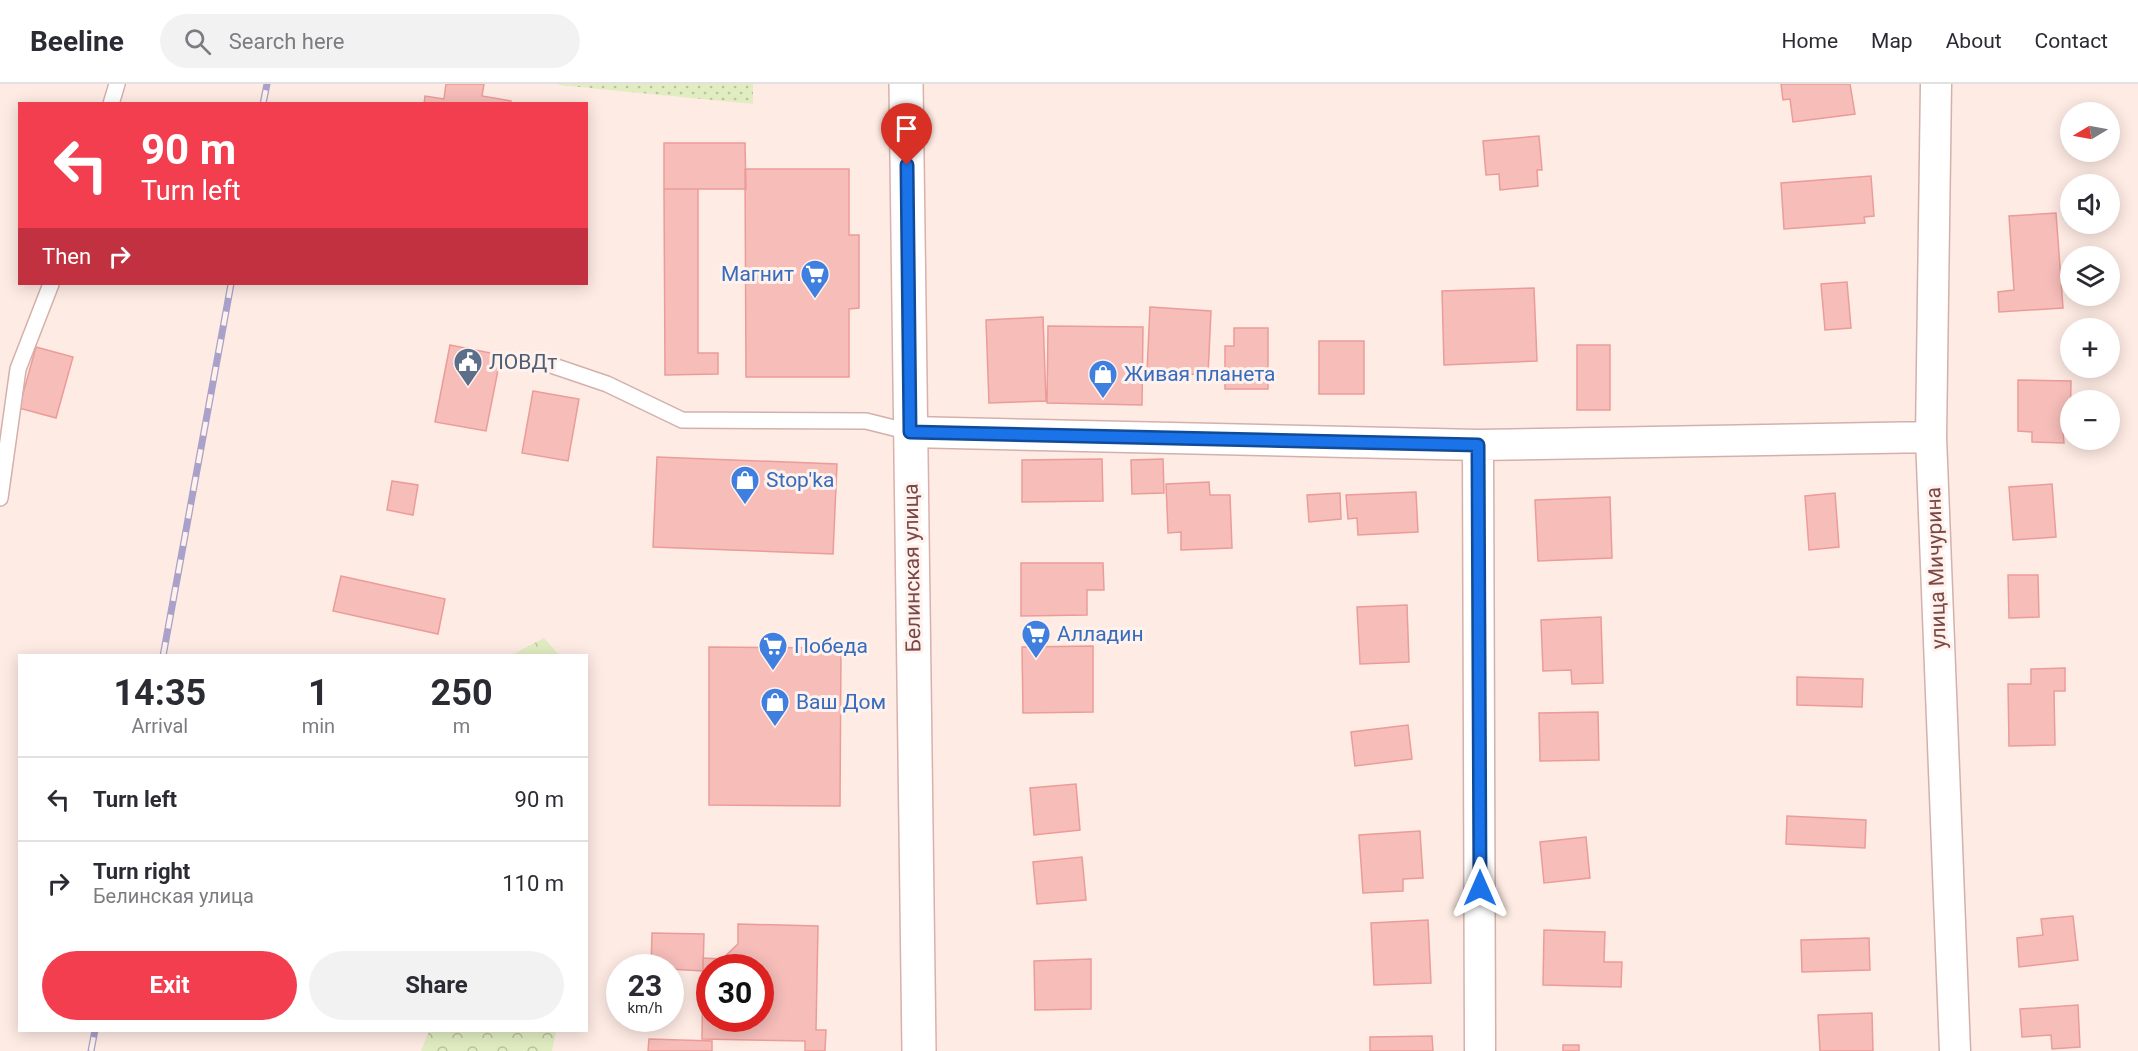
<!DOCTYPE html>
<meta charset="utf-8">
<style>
body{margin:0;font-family:Roboto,sans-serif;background:#f2f2f3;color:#2b2b33;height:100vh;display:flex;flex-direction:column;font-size:22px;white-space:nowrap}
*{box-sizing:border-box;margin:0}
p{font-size:20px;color:#7c7c81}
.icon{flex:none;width:33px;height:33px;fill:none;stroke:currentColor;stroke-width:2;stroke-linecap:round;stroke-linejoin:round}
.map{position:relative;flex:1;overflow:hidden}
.side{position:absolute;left:18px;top:570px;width:570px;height:378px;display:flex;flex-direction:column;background:#fff;border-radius:0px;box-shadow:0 3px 15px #0003}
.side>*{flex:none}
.hud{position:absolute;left:18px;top:18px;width:570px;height:183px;border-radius:0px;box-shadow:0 3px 15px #0003;background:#f33e50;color:#fff;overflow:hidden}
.needle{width:39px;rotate:260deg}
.controls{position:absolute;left:2060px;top:18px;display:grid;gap:12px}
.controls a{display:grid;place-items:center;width:60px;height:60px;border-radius:50%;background:#fff;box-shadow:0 3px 15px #0003;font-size:30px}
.speed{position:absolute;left:606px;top:870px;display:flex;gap:12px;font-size:30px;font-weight:700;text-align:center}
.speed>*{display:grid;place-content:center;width:78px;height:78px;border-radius:50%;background:#fff;box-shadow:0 3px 15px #0003;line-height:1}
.speed small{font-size:15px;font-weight:400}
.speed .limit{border:9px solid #d22;background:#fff;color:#111}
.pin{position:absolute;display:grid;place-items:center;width:51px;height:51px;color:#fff;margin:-62px -26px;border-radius:50% 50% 50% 0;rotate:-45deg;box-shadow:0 0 6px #0007}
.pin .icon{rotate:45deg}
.me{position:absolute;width:66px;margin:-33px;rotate:0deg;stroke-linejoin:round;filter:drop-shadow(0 0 4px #0008)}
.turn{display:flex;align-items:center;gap:21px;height:126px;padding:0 24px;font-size:27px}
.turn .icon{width:78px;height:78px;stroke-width:2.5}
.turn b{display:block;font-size:42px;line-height:51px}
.then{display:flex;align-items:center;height:57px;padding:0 24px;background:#0003;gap:12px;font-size:22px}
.eta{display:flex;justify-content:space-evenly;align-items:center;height:102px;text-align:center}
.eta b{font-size:36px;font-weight:700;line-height:42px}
.primary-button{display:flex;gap:12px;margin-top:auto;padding:12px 24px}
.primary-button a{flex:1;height:69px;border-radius:36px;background:#f33e50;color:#fff;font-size:24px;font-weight:700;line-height:69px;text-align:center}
.primary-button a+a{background:#f2f2f3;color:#2b2b33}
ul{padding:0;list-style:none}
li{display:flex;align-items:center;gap:18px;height:84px;padding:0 24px;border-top:2px solid #e1e1e2}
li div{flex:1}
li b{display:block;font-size:22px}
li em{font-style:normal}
header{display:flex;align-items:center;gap:36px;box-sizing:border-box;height:84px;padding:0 30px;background:#fff;border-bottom:2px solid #e1e1e2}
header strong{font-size:28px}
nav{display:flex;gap:33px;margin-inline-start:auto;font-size:21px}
.search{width:420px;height:54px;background:#f2f2f3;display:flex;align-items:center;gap:15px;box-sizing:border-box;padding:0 21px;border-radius:33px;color:#7c7c81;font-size:22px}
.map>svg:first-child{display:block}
</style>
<header>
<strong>Beeline</strong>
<div class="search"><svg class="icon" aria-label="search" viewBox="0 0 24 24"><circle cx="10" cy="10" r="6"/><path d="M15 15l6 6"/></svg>Search here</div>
<nav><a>Home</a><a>Map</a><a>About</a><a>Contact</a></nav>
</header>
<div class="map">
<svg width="2138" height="967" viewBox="0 0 2138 967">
<defs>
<pattern id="grass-dots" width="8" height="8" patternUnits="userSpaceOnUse" patternTransform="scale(1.5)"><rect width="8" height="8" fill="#e1edc1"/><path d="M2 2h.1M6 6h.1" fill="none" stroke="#bbc29f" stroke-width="1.8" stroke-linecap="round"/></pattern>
<pattern id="forest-crowns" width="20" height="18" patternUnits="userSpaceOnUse" patternTransform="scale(1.5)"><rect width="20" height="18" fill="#e1edc1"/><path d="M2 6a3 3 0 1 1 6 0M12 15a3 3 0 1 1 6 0" fill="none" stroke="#bbc29f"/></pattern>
</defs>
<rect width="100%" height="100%" fill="#feebe4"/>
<path fill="url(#grass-dots)" d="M753,0V20L559,1V0Z"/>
<path fill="url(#forest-crowns)" d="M544,554L559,571H512Z
M429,947V946L556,947L552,967H421Z"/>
<path fill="#f6bdb9" stroke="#eb9c98" stroke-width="1.5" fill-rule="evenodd" d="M446,0H484L482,12L511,17L510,20H424L425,12L444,15Z
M1781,0H1850L1855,30L1793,38L1790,15L1783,16Z
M1539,52L1542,86H1537L1538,102L1500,106L1499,90L1486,91L1483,57Z
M664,59H745L746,105H664Z
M745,85H849V151H859V224L849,225V293H746Z
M1871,92L1874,132L1864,133L1865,139L1784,145L1781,99Z
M664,105H698V269H718V290L665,291Z
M2056,129L2063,224L1999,228L1998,208L2014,206L2009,132Z
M1847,198L1851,244L1825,246L1821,200Z
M1534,204L1537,277L1444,281L1442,207Z
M1150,223L1211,227L1208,291L1147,288Z
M1043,233L1046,317L989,319L986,236Z
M1048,242L1143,243L1142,321L1047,319Z
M1234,244H1268V305H1225V262H1234Z
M1319,257H1364V310H1319Z
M450,261L501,271L486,347L435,338Z
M1577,261H1610V326H1577Z
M36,263L73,273L56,334L19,324Z
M2018,296L2071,297L2070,349L2063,348L2064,359L2032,358V348L2018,347Z
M533,307L579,315L568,377L522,369Z
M657,373L837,380L833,470L653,463Z
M1102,375L1103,417L1022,418V376Z
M1163,375L1164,409L1132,410L1131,376Z
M392,397L418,401L413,431L387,426Z
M1209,398L1210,411H1230L1232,464L1181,466V448L1168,449L1166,400Z
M2052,400L2056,453L2013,456L2009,403Z
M1416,408L1418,448L1358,451L1357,434L1348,435L1346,411Z
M1340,409L1341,435L1309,438L1307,411Z
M1835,409L1839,463L1809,466L1805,412Z
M1610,413L1612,474L1538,477L1535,416Z
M1021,479H1103L1104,506H1087V531L1021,532Z
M2008,491H2038L2039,533L2009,534Z
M341,492L445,515L438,550L333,527Z
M1407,521L1409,578L1360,580L1357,523Z
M1601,533L1603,599L1572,600L1571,586L1543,587L1541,536Z
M1093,562V628L1023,629L1022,563Z
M709,563L841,564L840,722L709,721Z
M2065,584V607H2054L2055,661L2009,662L2008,600H2031V585Z
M1797,593L1863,595L1862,623L1797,621Z
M1598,628L1599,676L1540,677L1539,629Z
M1408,641L1412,675L1355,682L1351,648Z
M1076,700L1080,746L1034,751L1030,704Z
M1787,732L1866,736L1865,764L1786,760Z
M1420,747L1423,794L1403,795V807L1363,809L1359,751Z
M1586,753L1590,794L1544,799L1540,758Z
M1082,773L1086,816L1037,820L1033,778Z
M2073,832L2078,876L2019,883L2017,854L2043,851L2041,835Z
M1428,836L1431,899L1374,901L1371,839Z
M738,840L818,842L816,946H826L825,967H805V957L702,955L703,874L722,875L738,860ZM710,884H760V934H710Z
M1544,846L1605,848L1604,878H1622L1621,903L1543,901Z
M652,849L704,850L703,887L651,884Z
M1869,854L1870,886L1802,888L1801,856Z
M1091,875V925L1035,926L1034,877Z
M2078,921L2080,963L2052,965L2051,951L2022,953L2020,925Z
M1872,929L1873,967H1820L1818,931Z
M1432,952L1433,967H1370V953Z
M649,955L712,957V967H648Z
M1563,961H1579V967H1563Z"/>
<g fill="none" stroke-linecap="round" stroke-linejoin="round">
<g stroke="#d4b0ab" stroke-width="18">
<path id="service" d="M111,20L117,0
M548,280L607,300L682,336L866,337L910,348
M0,414L18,285L51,200"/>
</g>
<g stroke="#d4b0ab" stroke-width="33">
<path id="minor" d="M1936,0L1931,353L1955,967
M910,348L1478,361L1931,353
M1478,361L1480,967"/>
</g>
<g stroke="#dab0ab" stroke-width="36">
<path id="secondary" d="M906,0L919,967"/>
</g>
<use href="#service" stroke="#fff" stroke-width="15"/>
<use href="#minor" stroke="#fff" stroke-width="30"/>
<use href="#secondary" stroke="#fff" stroke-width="33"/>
<g stroke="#a9a1c9" stroke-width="7">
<path id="rail" d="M263,20L267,0
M163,572L231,200
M91,967L95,946"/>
</g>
<use href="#rail" stroke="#fff1ec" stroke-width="4.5" stroke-dasharray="14" stroke-linecap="butt"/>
</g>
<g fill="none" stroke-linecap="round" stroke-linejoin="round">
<g stroke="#114b97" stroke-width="15">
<path id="route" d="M907,81L910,348L1478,361L1480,804"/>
</g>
<use href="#route" stroke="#1a73e8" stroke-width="10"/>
</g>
<defs>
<g id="supermarket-pin" transform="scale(1.5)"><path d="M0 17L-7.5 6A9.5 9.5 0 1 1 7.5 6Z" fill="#3f7fe0" stroke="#fff1ec"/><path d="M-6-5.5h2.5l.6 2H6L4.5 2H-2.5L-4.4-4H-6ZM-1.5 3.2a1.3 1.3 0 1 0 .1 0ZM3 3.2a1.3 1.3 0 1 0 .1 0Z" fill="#fff"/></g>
<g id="civic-pin" transform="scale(1.5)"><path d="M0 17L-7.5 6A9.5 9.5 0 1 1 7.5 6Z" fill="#5c6f8a" stroke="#fff1ec"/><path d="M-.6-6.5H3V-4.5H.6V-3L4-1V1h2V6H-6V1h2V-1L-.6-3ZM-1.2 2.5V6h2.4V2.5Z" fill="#fff"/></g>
<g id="shop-pin" transform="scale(1.5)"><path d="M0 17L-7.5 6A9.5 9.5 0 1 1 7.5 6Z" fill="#3f7fe0" stroke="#fff1ec"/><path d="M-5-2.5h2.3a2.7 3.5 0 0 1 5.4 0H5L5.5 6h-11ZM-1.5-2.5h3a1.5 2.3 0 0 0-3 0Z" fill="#fff"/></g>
</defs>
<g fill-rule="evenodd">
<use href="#supermarket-pin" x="815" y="190"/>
<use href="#civic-pin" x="468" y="278"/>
<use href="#shop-pin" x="1103" y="290"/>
<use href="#shop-pin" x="745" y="396"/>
<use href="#supermarket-pin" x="1036" y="550"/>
<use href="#supermarket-pin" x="773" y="562"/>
<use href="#shop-pin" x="775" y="618"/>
</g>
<g text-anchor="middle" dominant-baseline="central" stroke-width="6" stroke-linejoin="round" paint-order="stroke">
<g font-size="21" fill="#366cbe" stroke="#fff1ec" text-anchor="start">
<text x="794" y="190" text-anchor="end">Магнит</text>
<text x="1124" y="290">Живая планета</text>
<text x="766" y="396">Stop'ka</text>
<text x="1057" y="550">Алладин</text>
<text x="794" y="562">Победа</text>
<text x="796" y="618">Ваш Дом</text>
</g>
<g font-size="21" fill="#4e5e75" stroke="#fff1ec" text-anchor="start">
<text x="489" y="278">ЛОВДт</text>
</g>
<g font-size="21" fill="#7a4847" stroke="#fff1ec">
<text transform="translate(912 484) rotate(-91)">Белинская улица</text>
<text transform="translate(1936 484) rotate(-92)">улица Мичурина</text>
</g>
</g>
</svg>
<div class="controls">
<a><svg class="needle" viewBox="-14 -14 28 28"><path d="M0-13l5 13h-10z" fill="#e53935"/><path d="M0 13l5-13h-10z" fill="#7c7c81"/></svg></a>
<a><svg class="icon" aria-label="sound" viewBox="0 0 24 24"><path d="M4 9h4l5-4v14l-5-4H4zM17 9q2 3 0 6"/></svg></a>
<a><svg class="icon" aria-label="layers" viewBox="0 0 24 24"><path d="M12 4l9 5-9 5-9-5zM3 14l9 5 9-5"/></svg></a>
<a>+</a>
<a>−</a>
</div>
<div class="speed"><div>23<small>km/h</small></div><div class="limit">30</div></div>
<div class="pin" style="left:907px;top:81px;background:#d93025"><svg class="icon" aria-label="arrive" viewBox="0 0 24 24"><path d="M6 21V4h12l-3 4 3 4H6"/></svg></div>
<svg class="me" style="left:1480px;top:804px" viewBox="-20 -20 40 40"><path d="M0-17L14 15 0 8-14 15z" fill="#1a73e8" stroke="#fff" stroke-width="4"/></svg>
<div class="hud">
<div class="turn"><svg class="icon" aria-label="left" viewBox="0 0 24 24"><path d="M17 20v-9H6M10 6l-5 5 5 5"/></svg><div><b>90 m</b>Turn left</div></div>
<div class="then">Then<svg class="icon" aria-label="right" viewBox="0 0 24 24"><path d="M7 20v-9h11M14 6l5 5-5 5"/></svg></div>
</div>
<section class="side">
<div class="eta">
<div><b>14:35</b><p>Arrival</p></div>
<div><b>1</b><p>min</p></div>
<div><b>250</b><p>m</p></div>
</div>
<ul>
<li><svg class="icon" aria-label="left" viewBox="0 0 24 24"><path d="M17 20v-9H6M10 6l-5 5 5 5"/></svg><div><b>Turn left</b></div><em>90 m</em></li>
<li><svg class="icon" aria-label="right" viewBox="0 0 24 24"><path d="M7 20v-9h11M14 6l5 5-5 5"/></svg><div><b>Turn right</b><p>Белинская улица</p></div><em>110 m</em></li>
</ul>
<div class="primary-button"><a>Exit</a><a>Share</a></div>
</section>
</div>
